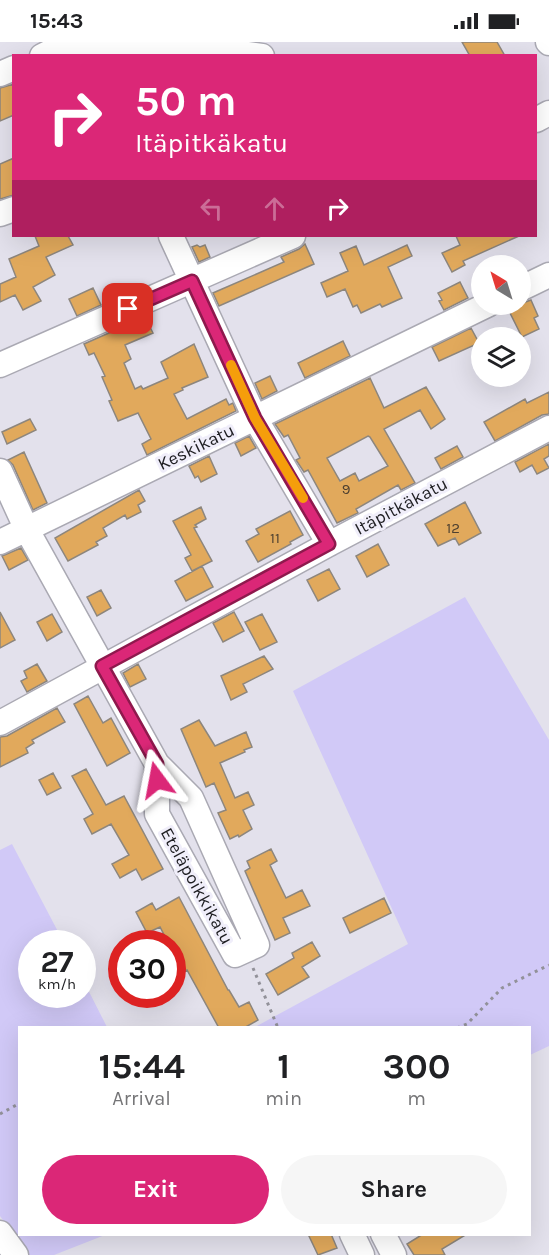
<!DOCTYPE html>
<meta charset="utf-8">
<style>
body{margin:0;font-family:Karla,sans-serif;background:#f6f6f6;color:#202124;height:100vh;display:flex;flex-direction:column;font-size:22px;white-space:nowrap}
*{box-sizing:border-box;margin:0}
p{font-size:20px;color:#757577}
.icon{flex:none;width:33px;height:33px;fill:none;stroke:currentColor;stroke-width:2;stroke-linecap:round;stroke-linejoin:round}
.map{position:relative;flex:1;overflow:hidden}
.sheet{position:absolute;left:18px;top:984px;width:513px;height:210px;display:flex;flex-direction:column;background:#fff;border-radius:0px;box-shadow:0 6px 24px #0002}
.sheet>*{flex:none}
.top-card{position:absolute;left:12px;top:12px;width:525px;height:183px;border-radius:0px;box-shadow:0 6px 24px #0002;background:#db2777;color:#fff;overflow:hidden}
.needle{width:39px;rotate:322deg}
.fabs{position:absolute;left:471px;top:213px;display:grid;gap:12px}
.fabs a{display:grid;place-items:center;width:60px;height:60px;border-radius:50%;background:#fff;box-shadow:0 6px 24px #0002;font-size:30px}
.speed{position:absolute;left:18px;top:888px;display:flex;gap:12px;font-size:30px;font-weight:700;text-align:center}
.speed>*{display:grid;place-content:center;width:78px;height:78px;border-radius:50%;background:#fff;box-shadow:0 6px 24px #0002;line-height:1}
.speed small{font-size:15px;font-weight:400}
.speed .limit{border:9px solid #d22;background:#fff;color:#111}
.pin{position:absolute;display:grid;place-items:center;width:51px;height:51px;color:#fff;margin:-26px;border-radius:12px;box-shadow:0 3px 9px #0006}
.me{position:absolute;width:66px;margin:-33px;rotate:347deg;stroke-linejoin:round;filter:drop-shadow(0 0 4px #0008)}
.turn{display:flex;align-items:center;gap:21px;height:126px;padding:0 24px;font-size:27px}
.turn .icon{width:78px;height:78px;stroke-width:2.5}
.turn b{display:block;font-size:42px;line-height:51px}
.lanes{display:flex;align-items:center;height:57px;padding:0 24px;background:#0003;justify-content:center;gap:30px;direction:ltr}
.lanes .off{opacity:.35}
.eta{display:flex;justify-content:space-evenly;align-items:center;height:102px;text-align:center}
.eta b{font-size:36px;font-weight:700;line-height:42px}
.action{display:flex;gap:12px;margin-top:auto;padding:12px 24px}
.action a{flex:1;height:69px;border-radius:36px;background:#db2777;color:#fff;font-size:24px;font-weight:700;line-height:69px;text-align:center}
.action a+a{background:#f6f6f6;color:#202124}
.status{display:flex;justify-content:space-between;align-items:center;height:42px;padding:0 30px;background:#fff;direction:ltr}
.status svg{height:16px;fill:currentColor}
.map>svg:first-child{display:block}
</style>
<div class="status"><b>15:43</b><svg viewBox="0 0 49 12"><path d="M0 12V9h3v3zM5 12V6h3v6zM10 12V3h3v9zM15 12V0h3v12zM26 1h20v11H26zM47 4h2v5h-2z"/></svg></div>
<div class="map">
<svg width="549" height="1213" viewBox="0 0 549 1213">
<rect width="100%" height="100%" fill="#e3e1ec"/>
<path fill="#d1c9f7" d="M465,555L549,698V1004L530,1013V986L255,985L408,902L293,649Z
M12,802L64,901L32,902V952H82L83,938L107,985L20,986V1192L105,1193L54,1213H28L0,1174V808Z"/>
<path fill="#e1a95c" stroke="#8d867d" stroke-width="1.5" fill-rule="evenodd" d="M462,0H497L505,14H470Z
M14,42V73L0,79V46Z
M14,116V153L0,157V122Z
M35,194H68L73,203L46,215L55,233L33,245L41,259L23,268L15,253L0,260V242L16,235L9,217L39,204Z
M456,194H519L463,219L465,223L452,230L442,211L460,203Z
M305,202L314,222L219,264L213,251L284,220L281,215L299,207Z
M197,203L200,205L205,203L210,215L199,220L192,205Z
M407,203L412,214L388,225L402,256L382,265L380,262L361,271L357,263L353,265L345,247L327,255L321,241L348,229L340,211L356,204L364,223Z
M460,240L468,256L444,268L439,259L442,258L438,251Z
M93,246L101,263L77,274L69,257Z
M531,258L538,274L534,276L539,287L522,295L507,265L520,262Z
M145,275L153,291L125,303L131,317L124,321L135,347L141,344L143,347L168,336L161,320L194,302L208,335L182,346L183,348L174,352L187,377L226,357L229,363L233,361L236,369L147,413L142,402L151,397L138,371L118,379L109,359L112,358L102,335L105,334L94,311L89,313L84,302Z
M471,286L479,301L439,319L432,305Z
M343,299L350,314L305,336L298,321Z
M270,334L277,349L262,357L255,341Z
M370,336L384,366L426,345L445,377L431,387L420,368L384,387L415,441L401,448L398,443L356,467L358,471L337,481L308,428L304,430L296,418L300,416L288,393L284,395L275,382ZM368,394L370,395L388,424L359,439L355,431L340,439L327,416Z
M549,350V372L542,373L495,399L484,380L525,357L527,361Z
M30,377L36,388L7,402L2,390Z
M249,394L256,406L241,414L235,401Z
M549,402V414L544,417L549,426L537,432L532,423L520,430L515,420Z
M457,404L463,415L441,427L435,416Z
M24,410L47,461L33,468L13,423L8,418Z
M209,414L217,432L201,440L198,434L195,436L189,424Z
M139,448L145,459L138,463L141,470L127,477L125,473L103,486L107,494L96,500L98,503L68,519L55,496Z
M465,460L481,491L459,503L455,496L438,504L425,482Z
M201,465L206,477L195,483L197,485L194,486L212,519L192,529L185,516L191,513L173,479Z
M290,469L303,493L290,500L291,502L258,520L246,499L259,492L256,487Z
M378,502L389,523L367,535L356,514Z
M21,506L28,518L9,528L2,514Z
M202,524L213,545L186,559L175,539Z
M329,527L340,547L318,559L307,538Z
M101,548L111,566L97,574L87,555Z
M0,570L15,598L0,606Z
M234,570L244,589L223,600L213,581Z
M52,572L62,590L47,599L37,580Z
M262,572L277,600L260,608L245,580Z
M264,614L273,627L243,642L247,650L231,658L221,634Z
M37,622L47,639L27,650L21,639L27,636L24,629Z
M138,622L146,637L130,645L123,631Z
M88,654L103,681L111,676L130,711L107,724L74,662Z
M57,666L65,680L32,698L34,701L26,706L28,711L0,725V695L7,694Z
M199,678L215,704L246,690L252,705L244,708L245,710L220,721L235,756L248,750L254,763L243,768L252,787L239,795L238,793L230,797L218,771L226,768L214,741L206,745L181,687Z
M86,727L106,763L124,754L163,827L142,838L136,827L120,836L112,822L129,813L111,782L92,792L84,777L93,772L72,734Z
M53,731L61,746L47,753L39,738Z
M271,807L277,819L270,823L286,856L302,848L310,864L283,876L290,891L275,898L245,829L250,826L247,819Z
M179,855L228,948H229L239,965L249,960L258,978L244,986H219L187,928L172,935V902H169L160,885L147,891L136,870L152,861L156,868Z
M384,856L391,871L350,891L343,876Z
M312,900L320,914L302,925L309,935L278,953L266,932L294,916L292,911Z
M308,1192H331L337,1206L318,1213Z
M423,1192H467L442,1207L445,1213H414L407,1202Z"/>
<g fill="none" stroke-linecap="round" stroke-linejoin="round">
<g stroke="#aaa9b3" stroke-width="27">
<path id="minor" d="M548,0L549,1
M42,14L50,10L89,12L177,2L262,14
M0,32L14,26
M536,78L549,71
M0,172L14,167
M171,194L255,376L329,502
M520,247L549,233
M0,323L293,194
M0,429L27,488L157,722L191,756L257,903L235,913L157,772V722
M0,500L489,262
M0,681L329,502L549,386
M0,1191L16,1213
M352,1192L362,1213
M383,1192L394,1213"/>
</g>
<path stroke="#929199" stroke-width="3" stroke-dasharray="3 4.5" stroke-linecap="butt" d="M253,926L278,986
M457,986L467,982L502,946L549,923
M0,1072L20,1061"/>
<use href="#minor" stroke="#fff" stroke-width="24"/>
</g>
<g fill="none" stroke-linecap="round" stroke-linejoin="round">
<g stroke="#8e194d" stroke-width="15">
<path id="route" d="M128,267L192,239L255,376L329,502L102,624L157,722V738"/>
</g>
<use href="#route" stroke="#db2777" stroke-width="10"/>
<path stroke="#f59e0b" stroke-width="10" d="M231,323L255,376L303,456"/>
</g>
<g text-anchor="middle" dominant-baseline="central" stroke-width="6" stroke-linejoin="round" paint-order="stroke">
<g font-size="15" fill="#4e4030">
<text x="346" y="447">9</text>
<text x="453" y="486">12</text>
<text x="275" y="496">11</text>
</g>
<g font-size="18" fill="#1d1d21" stroke="#f0eefa">
<text transform="translate(196 405) rotate(-26)">Keskikatu</text>
<text transform="translate(401 464) rotate(-28)">Itäpitkäkatu</text>
<text transform="translate(197 844) rotate(61)">Eteläpoikkikatu</text>
</g>
</g>
</svg>
<div class="fabs">
<a><svg class="needle" viewBox="-14 -14 28 28"><path d="M0-13l5 13h-10z" fill="#e53935"/><path d="M0 13l5-13h-10z" fill="#757577"/></svg></a>
<a><svg class="icon" aria-label="layers" viewBox="0 0 24 24"><path d="M12 4l9 5-9 5-9-5zM3 14l9 5 9-5"/></svg></a>
</div>
<div class="speed"><div>27<small>km/h</small></div><div class="limit">30</div></div>
<div class="pin" style="left:128px;top:267px;background:#d93025"><svg class="icon" aria-label="arrive" viewBox="0 0 24 24"><path d="M6 21V4h12l-3 4 3 4H6"/></svg></div>
<svg class="me" style="left:157px;top:738px" viewBox="-20 -20 40 40"><path d="M0-17L14 15 0 8-14 15z" fill="#db2777" stroke="#fff" stroke-width="4"/></svg>
<div class="top-card">
<div class="turn"><svg class="icon" aria-label="right" viewBox="0 0 24 24"><path d="M7 20v-9h11M14 6l5 5-5 5"/></svg><div><b>50 m</b>Itäpitkäkatu</div></div>
<div class="lanes"><svg class="icon off" aria-label="left" viewBox="0 0 24 24"><path d="M17 20v-9H6M10 6l-5 5 5 5"/></svg><svg class="icon off" aria-label="ahead" viewBox="0 0 24 24"><path d="M12 20V5M6 11l6-6 6 6"/></svg><svg class="icon" aria-label="right" viewBox="0 0 24 24"><path d="M7 20v-9h11M14 6l5 5-5 5"/></svg></div>
</div>
<section class="sheet">
<div class="eta">
<div><b>15:44</b><p>Arrival</p></div>
<div><b>1</b><p>min</p></div>
<div><b>300</b><p>m</p></div>
</div>
<div class="action"><a>Exit</a><a>Share</a></div>
</section>
</div>
